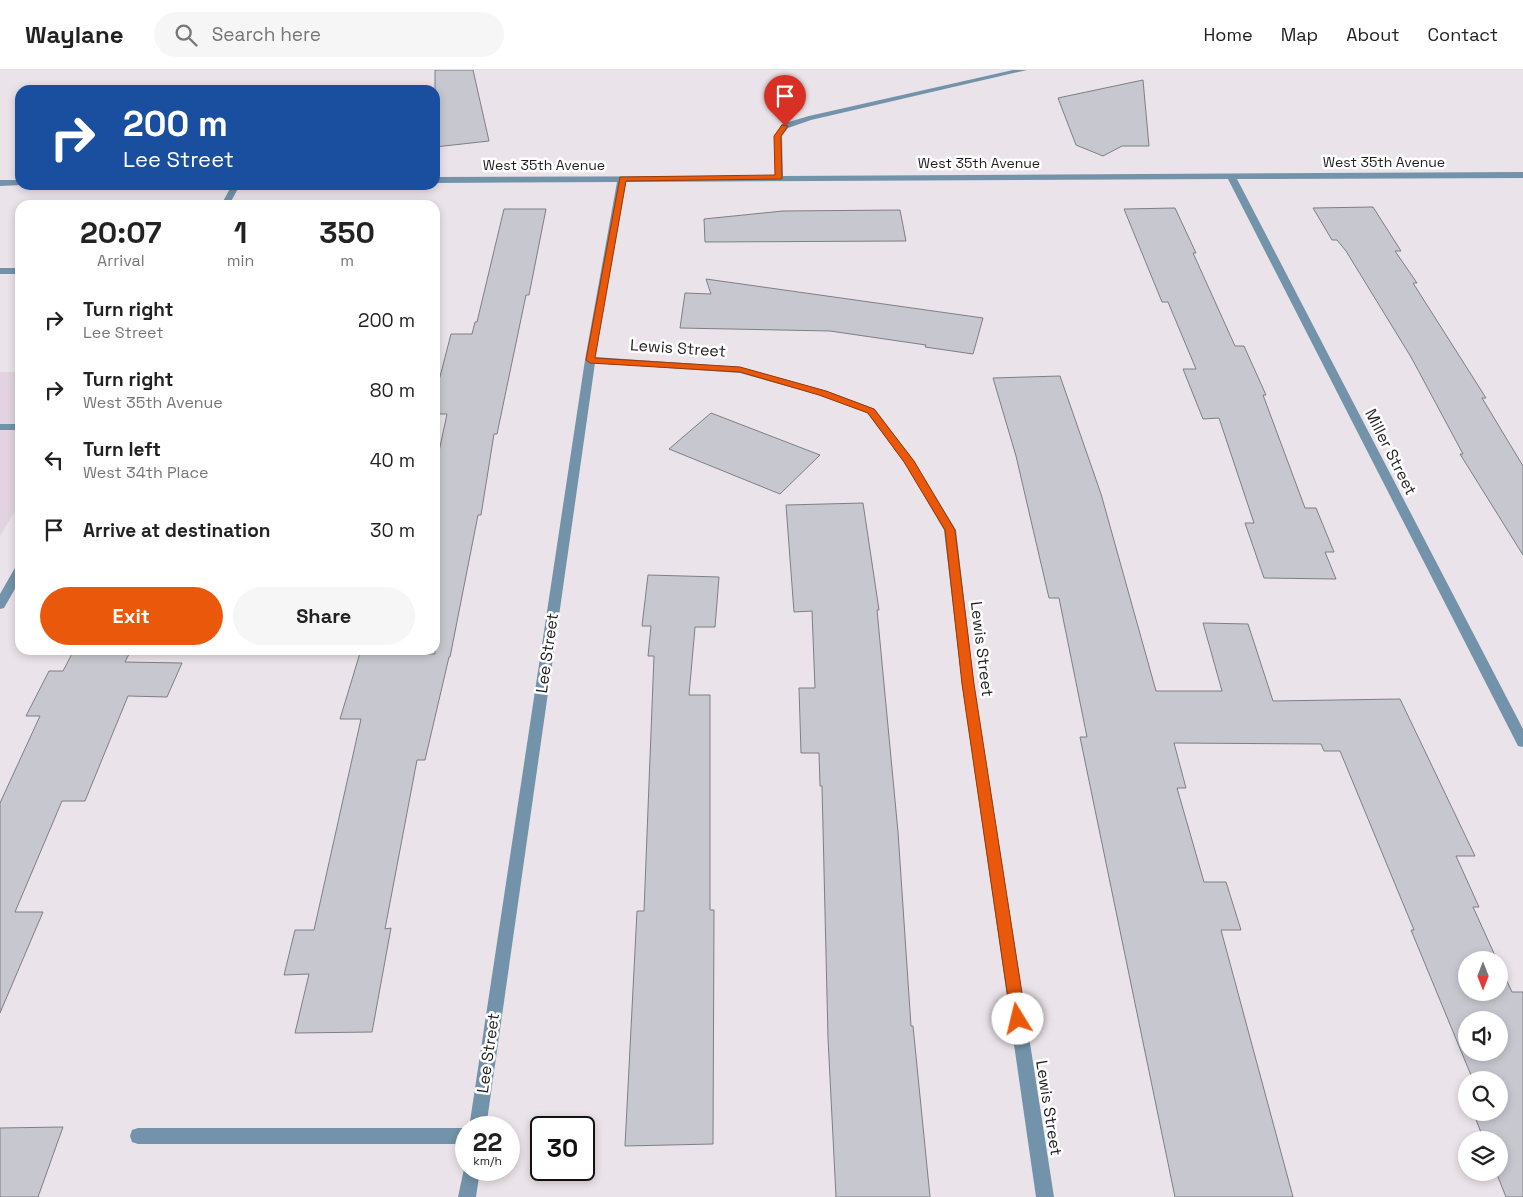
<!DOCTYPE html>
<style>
body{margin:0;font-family:"Space Grotesk",sans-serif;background:#f6f6f6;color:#222;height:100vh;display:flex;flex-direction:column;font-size:19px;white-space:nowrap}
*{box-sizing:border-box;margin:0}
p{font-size:16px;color:#767676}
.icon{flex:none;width:28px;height:28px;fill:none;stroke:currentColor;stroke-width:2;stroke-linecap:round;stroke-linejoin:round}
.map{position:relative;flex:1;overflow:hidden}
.drawer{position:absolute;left:15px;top:130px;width:425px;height:455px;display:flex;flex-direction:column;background:#fff;border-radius:15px;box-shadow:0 2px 8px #0003}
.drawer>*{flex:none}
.banner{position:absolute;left:15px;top:15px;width:425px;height:105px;border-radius:15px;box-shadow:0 2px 8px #0003;background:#1a4fa0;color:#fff;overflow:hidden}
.needle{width:32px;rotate:180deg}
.controls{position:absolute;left:1458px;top:881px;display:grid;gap:10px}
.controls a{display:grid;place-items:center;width:50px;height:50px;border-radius:50%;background:#fff;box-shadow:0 2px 8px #0003;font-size:25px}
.speed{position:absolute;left:455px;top:1046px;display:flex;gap:10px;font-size:25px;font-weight:700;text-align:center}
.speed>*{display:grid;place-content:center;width:65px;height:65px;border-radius:50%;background:#fff;box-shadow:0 2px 8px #0003;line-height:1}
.speed small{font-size:12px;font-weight:400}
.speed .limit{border:2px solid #111;border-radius:8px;background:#fff;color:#111}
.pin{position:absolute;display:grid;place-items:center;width:42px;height:42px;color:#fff;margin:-51px -21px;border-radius:50% 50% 50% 0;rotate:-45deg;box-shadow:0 0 5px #0007}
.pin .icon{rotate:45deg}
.me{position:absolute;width:55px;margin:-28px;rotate:351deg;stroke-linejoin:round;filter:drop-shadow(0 0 4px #0008)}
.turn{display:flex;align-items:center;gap:18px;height:105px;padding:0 25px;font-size:22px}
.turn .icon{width:65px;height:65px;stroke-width:2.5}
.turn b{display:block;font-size:35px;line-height:42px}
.eta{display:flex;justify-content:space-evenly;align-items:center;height:85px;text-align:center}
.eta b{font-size:30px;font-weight:700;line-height:35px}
.cta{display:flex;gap:10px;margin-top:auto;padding:10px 25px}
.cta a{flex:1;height:58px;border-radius:30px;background:#ea580c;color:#fff;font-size:20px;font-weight:700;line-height:58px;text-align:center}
.cta a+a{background:#f6f6f6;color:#222}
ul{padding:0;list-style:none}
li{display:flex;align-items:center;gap:15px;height:70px;padding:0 25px}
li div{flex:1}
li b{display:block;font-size:19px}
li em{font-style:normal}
header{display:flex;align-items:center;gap:30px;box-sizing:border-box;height:70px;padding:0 25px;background:#fff;border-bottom:1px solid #e0e0e0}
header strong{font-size:24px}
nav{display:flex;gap:28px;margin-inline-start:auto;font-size:18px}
.search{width:350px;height:45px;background:#f6f6f6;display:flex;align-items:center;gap:12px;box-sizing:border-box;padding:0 18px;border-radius:28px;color:#767676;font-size:19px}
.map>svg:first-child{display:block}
</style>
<header>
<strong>Waylane</strong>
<div class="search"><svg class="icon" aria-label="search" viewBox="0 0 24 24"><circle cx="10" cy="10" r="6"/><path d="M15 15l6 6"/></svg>Search here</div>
<nav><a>Home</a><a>Map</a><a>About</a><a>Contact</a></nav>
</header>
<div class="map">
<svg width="1523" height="1127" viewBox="0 0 1523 1127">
<rect width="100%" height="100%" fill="#eae3e9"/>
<path fill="#e1d4e0" d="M0,302H20V432L0,466Z"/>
<path fill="#c7c7cf" stroke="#7f7e86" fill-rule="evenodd" d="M435,0H473L489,71L435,77Z
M1143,10L1149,76H1122L1103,86L1076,75L1058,28Z
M1373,137L1401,181H1395L1417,213H1413L1486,328H1482L1523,396V485L1460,384H1463L1411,287L1346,181L1337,170H1332L1313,138Z
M1175,138L1196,183H1193L1235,276H1244L1266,325H1263L1305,438H1316L1334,482H1325L1336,509L1264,508L1245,453H1254L1219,348L1203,349L1183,299H1196L1168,232H1162L1124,139Z
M504,139H546L529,225H526L497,364H494L481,445H478L450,587H449L425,690H417L385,859L391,858L372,962L295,963L309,904L284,905L295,860H314L361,649H340L360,583L435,584V400L447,344H435V326L451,264H472L475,252H477Z
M900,140L906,171L705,172L704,149L783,141Z
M706,209L983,248L973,284L925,277L926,275L830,261L680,258L685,223L711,224Z
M1060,306L1101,424L1156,621H1222L1203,553L1248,554L1273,631L1400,629L1475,786H1456L1479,837H1473L1497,890H1466V922H1499V894L1512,922H1523V1127H1506L1496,1102H1499V1070H1484L1473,1042H1499V1010H1473L1411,860H1414L1340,681H1324L1321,674L1174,673L1186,718H1177L1204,812H1226L1241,860H1221L1293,1127H1175L1080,667H1087L1059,528H1049L1016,386L993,308ZM1466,950H1499V982H1466Z
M711,343L820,385L780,424L669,379Z
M863,433L879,540H877L898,762L911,956H913L930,1127H836L828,968L822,716H820L819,683H801L799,618H815L812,541L794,542L786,435Z
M648,505L719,507L715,557H695L689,625H710V840H714L713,1074L625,1076L637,841H644L654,586H648L651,556H642Z
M74,580H131L125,592L182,593L167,627L128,626L85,731H62L15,842H43L0,943V733L40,646H26L49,601H63Z
M63,1057L38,1127H0V1058Z"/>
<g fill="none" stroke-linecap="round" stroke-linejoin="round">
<path fill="#7293a9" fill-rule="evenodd" d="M1013,0H1027L811,50L788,58L782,66L783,106L1523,102V108L1237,109L1523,659V677L1518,676L1516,672L1228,109L626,112L595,287L740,297L827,321L875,339L914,391L956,460L974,614L1054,1127H1036L962,614L944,460L904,392L867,343L819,325L740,303L595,293L486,1058H469L585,290L617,112L435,113V107L775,106L774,66L782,54L809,46Z
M0,110H20V115H22L0,116Z
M232,115H240L229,135H221Z
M0,198H20V204H0Z
M0,354H20V360H0Z
M20,495V510L4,538L0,539V524L16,496Z
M138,1058H466V1074H138L132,1072L130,1066L132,1060Z
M465,1094L466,1100H480L476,1127H458Z"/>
</g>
<path fill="#ea580c" stroke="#983908" d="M782,55L788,56L781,66L782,109L626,111L595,288L740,297L826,321L874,339L914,391L955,460L974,614L1026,949L1024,954L1018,956L1013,954L1011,949L962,614L945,460L904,392L868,343L819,325L740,302L590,293L586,290L620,107L775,105L774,66Z"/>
<g text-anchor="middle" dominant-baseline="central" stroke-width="5" stroke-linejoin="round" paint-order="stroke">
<g font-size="14" fill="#211e20" stroke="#fff">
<text x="1384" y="92">West 35th Avenue</text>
<text x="979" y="93">West 35th Avenue</text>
<text x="544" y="95">West 35th Avenue</text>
</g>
<g font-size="16" fill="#211e20" stroke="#fff">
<text transform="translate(678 278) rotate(4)">Lewis Street</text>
<text transform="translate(1391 382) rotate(63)">Miller Street</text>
<text transform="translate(982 579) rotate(83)">Lewis Street</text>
<text transform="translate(547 583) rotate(-82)">Lee Street</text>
<text transform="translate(488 983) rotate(-82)">Lee Street</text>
<text transform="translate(1049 1038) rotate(81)">Lewis Street</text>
</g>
</g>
</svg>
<div class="controls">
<a><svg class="needle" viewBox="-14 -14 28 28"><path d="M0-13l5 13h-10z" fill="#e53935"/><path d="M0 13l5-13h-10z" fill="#767676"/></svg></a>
<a><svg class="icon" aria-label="sound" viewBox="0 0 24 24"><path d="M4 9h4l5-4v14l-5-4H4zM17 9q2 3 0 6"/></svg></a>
<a><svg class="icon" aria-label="search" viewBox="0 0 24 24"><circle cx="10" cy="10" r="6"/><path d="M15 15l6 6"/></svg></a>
<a><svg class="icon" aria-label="layers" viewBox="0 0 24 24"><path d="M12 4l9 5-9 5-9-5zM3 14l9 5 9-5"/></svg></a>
</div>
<div class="speed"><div>22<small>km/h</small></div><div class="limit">30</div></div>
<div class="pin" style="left:785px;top:56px;background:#d93025"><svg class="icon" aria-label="arrive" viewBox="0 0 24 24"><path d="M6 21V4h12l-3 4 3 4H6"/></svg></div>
<svg class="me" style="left:1018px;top:949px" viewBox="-20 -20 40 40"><circle r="19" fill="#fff"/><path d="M0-13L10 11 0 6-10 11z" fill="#ea580c"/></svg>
<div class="banner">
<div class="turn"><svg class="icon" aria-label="right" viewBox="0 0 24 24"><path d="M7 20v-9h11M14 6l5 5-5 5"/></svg><div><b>200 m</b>Lee Street</div></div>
</div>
<section class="drawer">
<div class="eta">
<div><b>20:07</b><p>Arrival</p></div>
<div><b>1</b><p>min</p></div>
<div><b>350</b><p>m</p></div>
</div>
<ul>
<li><svg class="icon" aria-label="right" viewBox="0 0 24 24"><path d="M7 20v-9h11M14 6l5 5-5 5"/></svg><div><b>Turn right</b><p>Lee Street</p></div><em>200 m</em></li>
<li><svg class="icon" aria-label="right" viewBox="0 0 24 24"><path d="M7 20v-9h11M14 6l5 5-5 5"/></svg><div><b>Turn right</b><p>West 35th Avenue</p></div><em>80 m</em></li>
<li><svg class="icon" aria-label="left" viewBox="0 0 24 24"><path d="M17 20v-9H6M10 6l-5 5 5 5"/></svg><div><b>Turn left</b><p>West 34th Place</p></div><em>40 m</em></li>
<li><svg class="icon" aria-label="arrive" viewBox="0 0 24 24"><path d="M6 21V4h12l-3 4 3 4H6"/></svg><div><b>Arrive at destination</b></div><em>30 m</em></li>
</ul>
<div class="cta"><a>Exit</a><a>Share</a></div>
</section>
</div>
